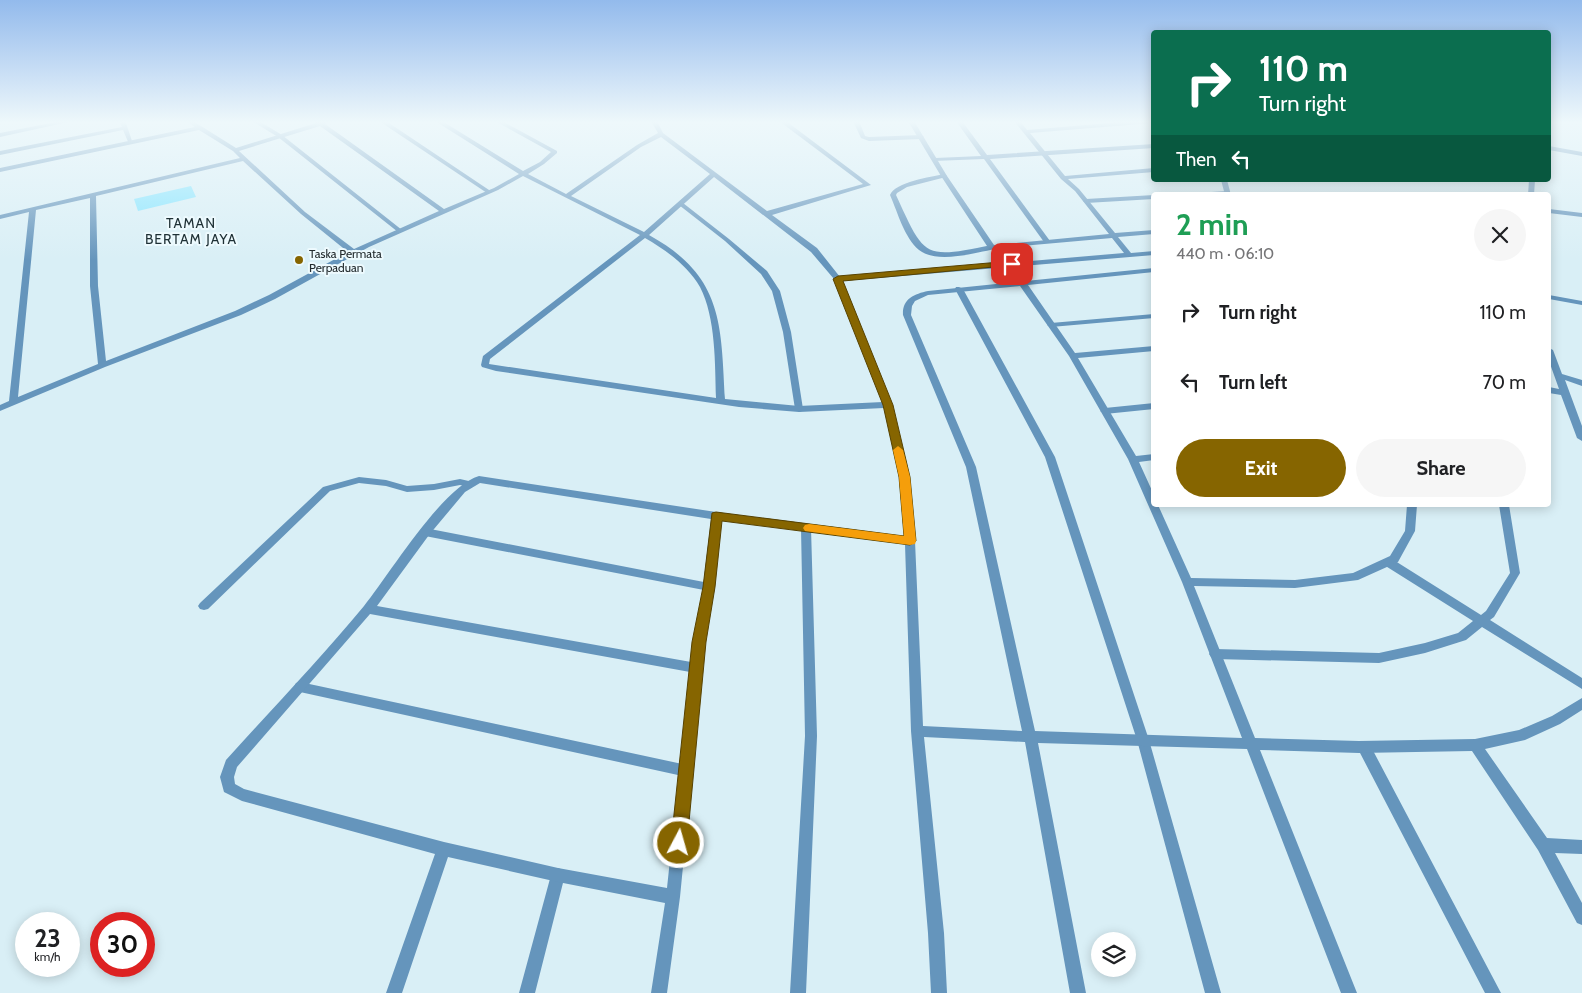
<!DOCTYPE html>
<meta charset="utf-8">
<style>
body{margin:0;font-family:Cabin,sans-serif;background:#f6f6f6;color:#202124;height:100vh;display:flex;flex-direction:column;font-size:19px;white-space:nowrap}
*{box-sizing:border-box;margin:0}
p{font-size:16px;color:#757577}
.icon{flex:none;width:28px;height:28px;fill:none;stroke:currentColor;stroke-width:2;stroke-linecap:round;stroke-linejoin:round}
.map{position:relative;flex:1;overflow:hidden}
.drawer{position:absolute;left:1151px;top:192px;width:400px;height:315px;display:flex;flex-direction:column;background:#fff;border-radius:5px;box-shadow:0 2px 12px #0003}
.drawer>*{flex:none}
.hud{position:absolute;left:1151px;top:30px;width:400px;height:152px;border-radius:5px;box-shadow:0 2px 12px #0003;background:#0b6e4f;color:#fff;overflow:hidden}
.buttons{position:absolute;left:1091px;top:932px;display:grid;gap:10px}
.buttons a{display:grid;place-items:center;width:45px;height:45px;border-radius:50%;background:#fff;box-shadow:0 2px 12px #0003;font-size:25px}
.speed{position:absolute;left:15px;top:912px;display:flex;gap:10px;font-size:25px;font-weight:700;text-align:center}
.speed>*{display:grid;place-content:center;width:65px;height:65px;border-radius:50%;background:#fff;box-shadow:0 2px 12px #0003;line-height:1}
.speed small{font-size:12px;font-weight:400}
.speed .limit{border:8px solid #d22;background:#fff;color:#111}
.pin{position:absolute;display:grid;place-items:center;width:42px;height:42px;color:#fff;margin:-21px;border-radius:10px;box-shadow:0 2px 8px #0006}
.me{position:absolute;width:55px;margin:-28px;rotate:6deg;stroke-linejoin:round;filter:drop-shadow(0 0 4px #0008)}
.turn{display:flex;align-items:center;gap:18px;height:105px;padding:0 25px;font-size:22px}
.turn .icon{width:65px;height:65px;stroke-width:2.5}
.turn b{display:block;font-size:35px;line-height:42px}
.then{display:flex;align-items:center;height:48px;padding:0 25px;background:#0003;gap:10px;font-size:19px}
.round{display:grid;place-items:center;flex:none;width:52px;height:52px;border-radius:26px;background:#f6f6f6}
.summary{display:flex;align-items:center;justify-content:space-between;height:85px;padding:0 25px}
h1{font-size:30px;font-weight:700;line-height:38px;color:#1e9e55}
.action{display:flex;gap:10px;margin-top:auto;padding:10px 25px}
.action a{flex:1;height:58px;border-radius:30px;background:#866500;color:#fff;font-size:20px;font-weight:700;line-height:58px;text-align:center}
.action a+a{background:#f6f6f6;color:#202124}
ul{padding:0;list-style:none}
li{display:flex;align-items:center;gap:15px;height:70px;padding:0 25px}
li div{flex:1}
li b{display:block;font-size:19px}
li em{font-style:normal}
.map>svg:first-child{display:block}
</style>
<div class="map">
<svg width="1582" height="993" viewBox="0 0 1582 993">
<rect width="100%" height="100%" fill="#d9eff6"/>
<path fill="#88e5ff" d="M191,186L196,197L138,211L134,199Z"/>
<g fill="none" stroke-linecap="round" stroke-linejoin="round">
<path fill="#6595bc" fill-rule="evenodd" d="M123,121L126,123L133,144H129L123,130L0,155V151L122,127L120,123Z
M252,121H259L282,135L402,230V232H398L278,137Z
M379,121H386L492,192L487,193Z
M853,121H859L865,136L869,137L921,135L924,137L921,139L869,141L861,138Z
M956,121H962L987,155L1154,144V148L990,159L1050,241L1046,243L1044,242L984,159L933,161V159L935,158L981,156Z
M1549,146L1582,152V156L1549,150Z
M944,174L947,176L946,177L907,187L897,193L896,195C925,258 923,259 992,245L996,247L995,249C975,253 936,264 919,250C904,237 898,213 890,195C895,182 931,177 944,174Z
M1529,180H1535L1534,195H1528Z
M1228,191L1230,192V194L1192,195L1195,193Z
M1154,195V199L1086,203L1083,201L1086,199Z
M679,203H683L729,239L767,271L780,291L791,332L803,409L802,411L799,412L795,409L783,332L772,291L761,274L725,241L679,205Z
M956,287H959L963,289L1055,457L1149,740L1221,993H1205L1137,740L1045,457L955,289Z
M1154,314V318L1051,327L1047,325L1051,323Z
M1154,403V409L1105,414L1100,411L1105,408Z
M359,477L386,480L407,486L434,484L460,479L473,482L475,484L470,487L460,485L434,490L407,492L386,486L359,483L330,491L208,609L204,610L200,609L198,606L200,603L323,487Z
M1499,505H1509L1520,573L1494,617L1490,620L1582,678V689L1482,627L1466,640L1425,653L1379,663L1215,659L1211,657L1209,654L1211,651L1215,649L1379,653L1425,643L1458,633L1473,621L1384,565L1383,562L1384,559H1392L1481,615L1486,611L1510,573Z
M806,524L810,525L811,528L817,736L806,993H790L805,736L801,528L802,525Z
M425,528L709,583L713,584L715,587L713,590L709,591L425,536L421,535L420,532L421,529Z
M300,682L687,765L692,767L694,771L692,775L687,777L300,692L296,691L294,687L296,683Z
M1364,741L1369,743L1501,993H1485L1359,751L1358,747L1359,743Z
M558,868L563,870L565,875L535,993H519L551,875L553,870Z"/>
<path fill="#6595bc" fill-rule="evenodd" d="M61,121H73L0,137V133Z
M186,121H193L236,148L316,123L314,121H327L325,124L444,209L494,188L519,174L435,121H442L523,171L540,162L551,152L495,121H502L557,151V153L544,164L528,174L566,194L637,145L658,133L651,121H657L663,133L767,211L863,184L779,121H786L871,185L772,215L817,248L840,277L1124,253L1112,238L989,249L941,176L908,121H914L947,176L994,245L1109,234L1075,191L1061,179L1014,121H1020L1027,130L1132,121H1154L1153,123L1030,133L1065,176L1154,168V172L1068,179L1079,189L1115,233L1154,230V234L1118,237L1131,253L1154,251V255L843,281L892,405L909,477L915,541L923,726L1022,731L966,467L903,315C902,299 914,294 928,291L1154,268V272L1028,285L1075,353L1154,346V351L1078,358L1136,456L1154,454V460L1139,462L1154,495V505H1158L1191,578L1295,580L1353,573L1390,556L1405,531L1407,505H1417L1415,531L1398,562L1358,580L1295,588L1194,586L1255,738L1359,741L1475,739L1519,730L1552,716L1582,698V710L1560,724L1525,740L1485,749L1547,838L1582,840V854L1555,853L1582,903V925L1577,923L1538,850L1472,751L1359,753L1260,750L1357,993H1341L1247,749L1038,743L1086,993H1070L1025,742L924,737L944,933L947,993H931L928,933L911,731L905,544L721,520L715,587L705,642L680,897L667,993H651L665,903L558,882L448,857L402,993H386L435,854L242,801L224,792L220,777L226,760C272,709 321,658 364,606C389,575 443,486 479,476L716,512L904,536L899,477L884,408L799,412L739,407L496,371L482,367L481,365L483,356L640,235L523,176L498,190L369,247L275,299L241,315L105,367L0,411V405L9,401L29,212L0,219V215L240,158L233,151L199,130L0,172V168L195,127ZM320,126L439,211L354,249L305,212L239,151ZM661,137L710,174L644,232L571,196L641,147ZM243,161L301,214L348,252L269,295L235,311L106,361L98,286L96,196ZM714,177L811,252L834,279L883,402L799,406L725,399C721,323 723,276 649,235ZM90,198V286L98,364L18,397L36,210ZM645,238C666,250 688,266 700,287C716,318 715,364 716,398L489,364L490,359ZM1020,286L1069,356L1128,459L1182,582L1242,738L1035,731L976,467L911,315L912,306L915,301L928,295ZM480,483L711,519L703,587L691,662L377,606L429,535L465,492ZM370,614L690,672L667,888L558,868L444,842L244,789L235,784L234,777L237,767Z
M1221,180H1227L1231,195H1225Z
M1549,209L1582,213V217L1549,213Z
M1549,295L1582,301V305L1549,299Z
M1549,348L1553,350L1562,374L1582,380V386L1565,380L1582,426V441L1577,438L1561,395L1549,393V387L1559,389L1549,361Z"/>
</g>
<linearGradient id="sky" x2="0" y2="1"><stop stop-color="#93baec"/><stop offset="0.47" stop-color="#eef8fb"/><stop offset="1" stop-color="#eef8fb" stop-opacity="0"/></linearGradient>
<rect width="1582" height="260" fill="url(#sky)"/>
<path fill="#866500" stroke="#574200" d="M1012,261L1015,262V265L843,281L893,405L910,477L916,541L910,545L722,521L715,587L706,642L687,843L685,849L679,851L674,849L671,843L692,642L703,587L712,513L716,512L904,536L899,477L883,405L833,279L838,276Z"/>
<path fill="#f59e0b" d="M898,446L903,450L910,477L916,541L915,544L910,545L805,531L803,528L805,525L809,524L904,536L899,477L893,450Z"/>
<circle fill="#866500" stroke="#edfafe" stroke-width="2" cx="299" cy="260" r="5"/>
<g text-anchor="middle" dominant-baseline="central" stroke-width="4" stroke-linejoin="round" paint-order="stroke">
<g font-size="12" fill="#232b2e" stroke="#edfafe" text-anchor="start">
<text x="309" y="253">Taska Permata<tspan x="309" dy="14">Perpaduan</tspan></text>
</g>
<g font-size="14" letter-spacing="1" fill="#1f3136" stroke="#edfafe">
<text x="191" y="223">TAMAN<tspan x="191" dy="16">BERTAM JAYA</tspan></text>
</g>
</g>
</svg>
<div class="buttons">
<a><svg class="icon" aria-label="layers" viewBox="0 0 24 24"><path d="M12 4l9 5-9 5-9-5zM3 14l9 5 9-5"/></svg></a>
</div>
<div class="speed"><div>23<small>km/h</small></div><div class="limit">30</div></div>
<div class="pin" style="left:1012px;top:264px;background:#d93025"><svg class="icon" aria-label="arrive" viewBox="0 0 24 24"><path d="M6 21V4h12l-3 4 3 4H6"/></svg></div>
<svg class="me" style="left:679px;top:843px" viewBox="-20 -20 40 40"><circle r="17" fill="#866500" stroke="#fff" stroke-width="3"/><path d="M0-11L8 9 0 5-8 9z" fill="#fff"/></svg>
<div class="hud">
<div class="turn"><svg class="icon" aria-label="right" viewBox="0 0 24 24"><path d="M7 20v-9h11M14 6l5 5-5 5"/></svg><div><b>110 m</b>Turn right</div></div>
<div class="then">Then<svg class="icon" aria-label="left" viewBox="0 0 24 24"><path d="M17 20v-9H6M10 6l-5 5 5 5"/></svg></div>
</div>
<section class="drawer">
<div class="summary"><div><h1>2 min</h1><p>440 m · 06:10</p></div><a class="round"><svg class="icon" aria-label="close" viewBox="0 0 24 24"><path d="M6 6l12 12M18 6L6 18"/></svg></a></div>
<ul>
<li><svg class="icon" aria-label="right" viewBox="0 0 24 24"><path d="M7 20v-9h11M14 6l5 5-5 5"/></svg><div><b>Turn right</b></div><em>110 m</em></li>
<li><svg class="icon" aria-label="left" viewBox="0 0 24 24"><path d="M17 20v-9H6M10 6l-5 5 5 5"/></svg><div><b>Turn left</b></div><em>70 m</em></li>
</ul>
<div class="action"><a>Exit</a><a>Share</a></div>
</section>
</div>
